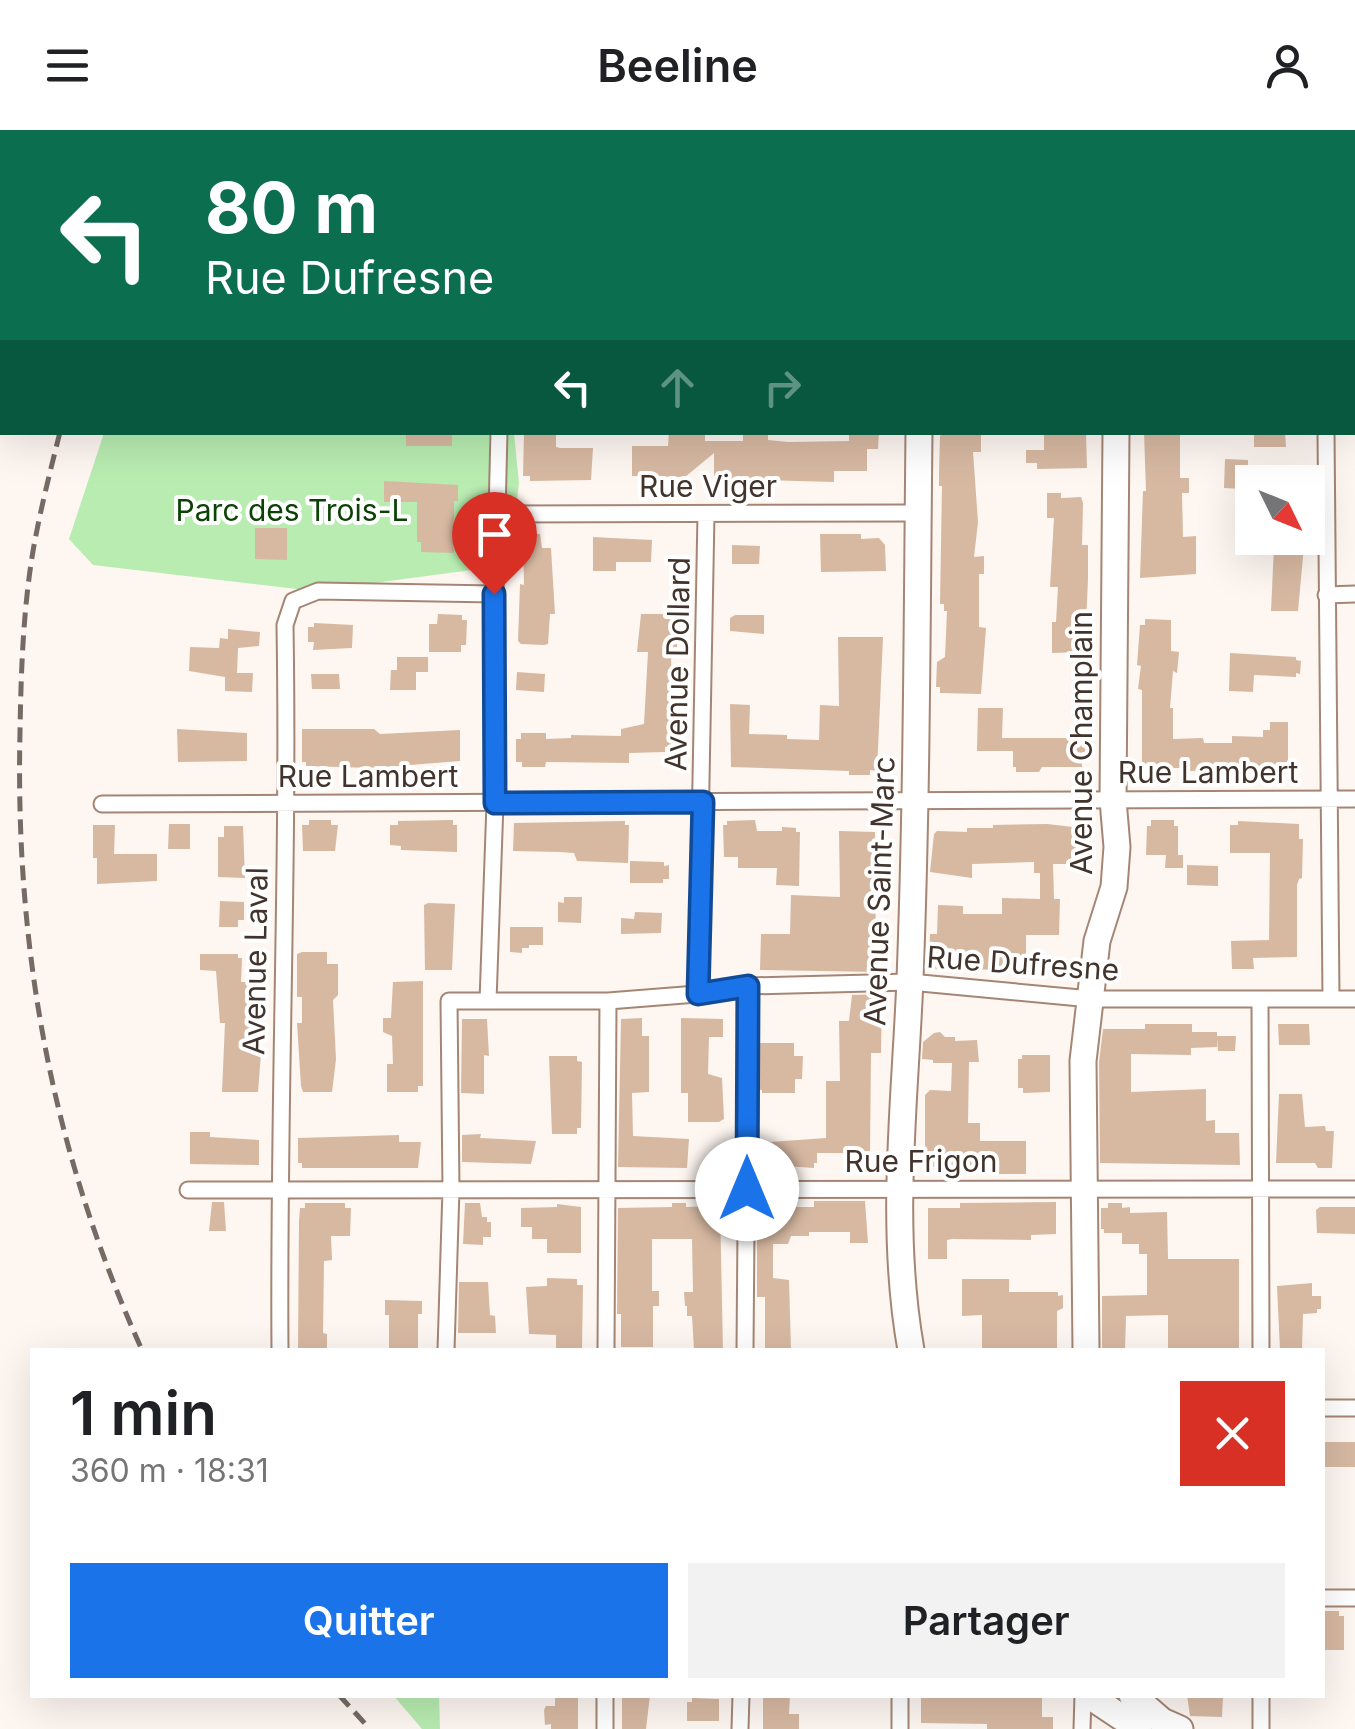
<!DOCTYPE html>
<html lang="fr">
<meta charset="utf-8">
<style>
body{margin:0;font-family:Inter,sans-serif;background:#f2f2f2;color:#202124;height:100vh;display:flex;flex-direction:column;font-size:38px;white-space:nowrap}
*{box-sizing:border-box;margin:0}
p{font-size:32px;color:#757577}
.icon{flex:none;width:55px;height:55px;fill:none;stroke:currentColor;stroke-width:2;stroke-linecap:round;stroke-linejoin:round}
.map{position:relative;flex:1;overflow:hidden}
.panel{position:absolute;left:30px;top:1218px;width:1295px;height:350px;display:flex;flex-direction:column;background:#fff;border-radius:0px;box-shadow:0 10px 40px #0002}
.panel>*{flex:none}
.guide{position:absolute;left:0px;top:0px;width:1355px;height:305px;box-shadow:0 10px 40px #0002;background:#0b6e4f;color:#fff;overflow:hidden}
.needle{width:65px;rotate:133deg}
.controls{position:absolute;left:1235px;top:335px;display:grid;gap:20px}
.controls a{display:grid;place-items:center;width:90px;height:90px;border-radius:0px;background:#fff;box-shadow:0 10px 40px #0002;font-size:50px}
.pin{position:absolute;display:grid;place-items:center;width:85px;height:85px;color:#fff;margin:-102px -42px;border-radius:50% 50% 50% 0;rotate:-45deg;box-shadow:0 0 10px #0007}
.pin .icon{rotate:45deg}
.me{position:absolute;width:110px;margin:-55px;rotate:0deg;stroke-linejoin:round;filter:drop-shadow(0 0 8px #0008)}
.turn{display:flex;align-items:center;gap:35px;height:210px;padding:0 40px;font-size:45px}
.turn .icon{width:130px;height:130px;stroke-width:2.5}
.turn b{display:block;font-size:70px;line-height:85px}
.lanes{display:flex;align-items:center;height:95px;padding:0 40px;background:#0003;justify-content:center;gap:50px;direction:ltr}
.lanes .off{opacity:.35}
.round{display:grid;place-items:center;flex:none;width:105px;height:105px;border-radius:0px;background:#f2f2f2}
.overview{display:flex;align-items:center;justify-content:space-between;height:170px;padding:0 40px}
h1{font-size:60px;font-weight:600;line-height:75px}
.primary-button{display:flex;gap:20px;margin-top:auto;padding:20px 40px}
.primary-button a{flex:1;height:115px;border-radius:0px;background:#1a73e8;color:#fff;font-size:40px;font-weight:600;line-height:115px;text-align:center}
.primary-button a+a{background:#f2f2f2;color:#202124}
header{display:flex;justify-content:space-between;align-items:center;height:130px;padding:0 40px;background:#fff;font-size:45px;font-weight:600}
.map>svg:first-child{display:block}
</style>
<header><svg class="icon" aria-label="menu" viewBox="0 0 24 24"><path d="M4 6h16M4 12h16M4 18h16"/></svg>Beeline<svg class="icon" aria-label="person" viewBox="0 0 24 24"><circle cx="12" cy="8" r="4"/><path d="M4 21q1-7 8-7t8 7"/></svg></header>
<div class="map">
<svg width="1355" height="1599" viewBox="0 0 1355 1599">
<rect width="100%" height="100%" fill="#fdf6f1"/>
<path fill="#b8ecb1" d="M104,303H514L519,353L509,435L314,461L93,435L69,409Z
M393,1565H439L440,1599H422Z"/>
<path fill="#d7b9a2" d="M406,302H452V316H406Z
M524,302H556V317L560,318H593L591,350L530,351V346H523Z
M669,302H705V311H743V302H768V310L788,312L849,311V302H879L878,319H867V341H834V352L722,349V346H714V323L685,347L632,346V316H668Z
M1044,302H1086L1087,338L1037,339V333H1026V320H1044Z
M1144,302H1180V348H1189V363H1182L1183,407L1196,406V444L1140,448L1143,361H1146Z
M1254,302H1285L1286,317H1254Z
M944,303L981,304V322H973L978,392L974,427L984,426V444H979V497L986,498L981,564L940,563V557H936L937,532L945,527L947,481H944V474H940L942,356H939V343L940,306Z
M1225,329L1248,330V346H1243L1242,359L1224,358Z
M384,351L458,355V371H454V423L421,422V412H417V372H384Z
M1047,363H1061V368L1081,367L1083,373L1082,415H1088V449L1085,517H1080V522L1052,523V492H1056L1058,457H1050L1054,388H1047Z
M255,398H287V430L255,429Z
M526,404H540L542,418H551L555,484H550L548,514L544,515L521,514L518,511L520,454L524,455L523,409H526Z
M820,404H861V409L879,408L885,415L886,441L821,442Z
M593,407L652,410L651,432H616V441H593Z
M732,415L760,416L759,434H732Z
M1274,416H1304L1298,481H1271Z
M438,484L462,485V490H467L466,515H461V522H429V494H437Z
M641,484H673V490H677V517H671L672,617H665V622L629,623V633L546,632L545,637H522V632H516V609H521V603H546V609L571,608V605L621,606V599L644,594L648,522H637Z
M735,485H764V504L730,501V488Z
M1145,489L1171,490V521L1179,522L1177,543L1173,541L1170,578H1173V609L1203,608L1204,613H1232V606L1263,607V600H1270V592H1288V637H1221V640L1190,641L1183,638H1142V560L1138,559L1141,536L1137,535L1140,495H1145Z
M314,493L353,495L352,518L313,520L314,512H308V497H314Z
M228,499L260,502L259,516L238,518L237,543H253L252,562L225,561V547L189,541L190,517L219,518L220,508L228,509Z
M838,507H883L877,641L870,640V645H849V641L731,637L730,574L750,575L749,604L787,605V609L819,610L820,575L839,576Z
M1230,523L1296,527V530L1301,531L1300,544L1296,543V547L1254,545L1253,562L1229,561Z
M397,527H428V542H416V560H390L391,540H397Z
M517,542L545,544L544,562L516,560Z
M311,544H339L340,559H312Z
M978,578H1003L1002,608H1087V622H1082V637H1042L1039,642H1016V637H1013V621H977Z
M177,599L247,603V631L178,632Z
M302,599H374L380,604L460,600V631L372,638L306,636V632H302Z
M309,690H331V695H338L335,721H303L302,695H309Z
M453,690V695H457V722L401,720V716L390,715V695H398V691Z
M755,690L757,701H782V697L796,698V702H800L799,756L776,755L777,738H738V727H724L723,695H727V691Z
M1151,690H1174V696H1178V725H1183V738H1165L1166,725H1146L1147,696H1151Z
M625,691V695H629L628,733L577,731L574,723L559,722L513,721L514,693Z
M1238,691L1299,694V709H1303L1302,748L1299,749L1297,755V827L1253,828L1254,839H1232L1231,811L1269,810L1270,723H1230V695H1238Z
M169,694H190V719H168Z
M93,695H115L114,724H157V751L97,754V728H93Z
M993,695L1047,694L1090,699L1091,729H1082V734H1053L1054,769H1060L1059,805H1026V840L929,839L930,804H937L938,775L963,776V784H1002V768L1040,769V743H1034V732L972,734V748L930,742L934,704L937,701L967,702V698H993Z
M224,696H243L245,748L218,747V707H224Z
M839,701L875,702L876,842L760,840L761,804H790L791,765L840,767Z
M630,731L664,732V736L669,735V749H663V753H630Z
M1187,735L1218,736V756L1187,755Z
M564,767H582L581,793L558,792V772L564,773Z
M220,771L244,772V790H238V797H219Z
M428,773L455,774L452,840H425L424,775Z
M635,782L662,783L661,803L621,804V788L634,789Z
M510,797H543V815H529V818H522V823L510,822Z
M302,822H327V834H338V865L333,870L336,929L332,962H303L301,956L297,893H302V867H297V824Z
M200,824H238V828H242L241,852H254L253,907L262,910L258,962H222L225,893H220L216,841L200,840Z
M423,851V956H418V962H387V934H393L392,906L383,902V888H391L393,852Z
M882,864L881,923H871L870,1023H817V1033H814V1038L771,1035L770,1012L826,1008V951H840L839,891H849L852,865Z
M642,888V906H649V962L632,963L633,1006L689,1009L687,1038L618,1037L621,889Z
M681,888L723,889V907H709L708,944L722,948L724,989L719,992H688V963H681Z
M462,889H487L489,926L484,925V964L461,963Z
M1145,894H1192V902H1217V906H1236L1235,921H1218L1217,908V917L1191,918V925L1131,924V962L1206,959V991L1215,990V1003H1239L1240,1035L1100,1033L1099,932L1103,899H1145Z
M1278,894H1309L1310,915H1279Z
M940,902L945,907H955V911L977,910L979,932H969L968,993H980V1011H1026V1044H992L991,1037H925V965L930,960L951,961L952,933H933V930L922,929L923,912L934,903Z
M759,913H794V926H803L802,949H795V963H762V960H758Z
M1022,925H1050V962L1023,963V958H1018V929H1022Z
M549,926H577V931L582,932L581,998H577V1004H552Z
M1279,964H1302L1305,997L1325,996L1326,1001H1334L1332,1038H1318L1315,1033H1276Z
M190,1002H210V1007L259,1010V1035L190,1034Z
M481,1004L480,1008L536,1011L531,1034L462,1032V1005Z
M399,1005V1012H421L418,1038H302V1033H298V1008Z
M814,1071H865L868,1113H850V1102H809V1106H791L788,1114H773V1148L789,1150L791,1220H765V1167H757V1073H770V1077H814Z
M212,1072H224L226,1101H209Z
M1056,1072V1104L1031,1105V1110L952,1109L947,1110V1129H928V1078H960V1073Z
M305,1073H345V1078H351L350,1106H331L332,1130L324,1131L323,1203L327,1204V1220H298L299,1091L300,1078H305Z
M465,1073H480L482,1087H487V1092H491V1107H483V1115L463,1114Z
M672,1073H686V1077L720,1076L723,1220H694L692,1186H687V1176H685L684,1162H693L692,1109H652V1161H659V1176H653V1217H621V1184H617L618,1078L672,1077Z
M1108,1073H1122V1078L1130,1077V1083L1167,1082L1168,1129H1239V1220H1168V1185L1126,1186L1125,1220H1102V1166L1147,1165V1124H1139V1114H1122V1103H1104V1099H1101V1078H1108Z
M557,1074L581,1077V1123H547V1109H532V1097H521V1078L557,1077Z
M1320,1077H1355V1104L1317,1103L1316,1080Z
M547,1148L577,1149V1155H583L582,1220H556V1205L529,1204L526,1157L547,1156Z
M962,1149H1009V1162H1058V1166L1063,1165V1178L1057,1181V1220H982V1185L962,1186Z
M459,1152H488L490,1185L495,1186L496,1203H458Z
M1312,1153V1166H1321V1179H1317V1183L1303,1184L1302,1220H1280L1277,1156Z
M385,1170L422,1171V1184H418V1220H389V1185H385Z
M1322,1312H1355V1337H1322Z
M1322,1481H1339V1486H1344V1520H1322Z
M555,1565H578V1599H551V1594L545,1595L544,1580L546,1576H555Z
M622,1565H650L646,1599H622Z
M763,1565H790L789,1584H799V1599H763Z
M971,1565H1042V1587H1053V1599H987V1594L921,1593V1568H971Z
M1187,1565L1223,1566L1222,1587L1190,1586Z
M692,1568L719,1569V1591H687V1572H692Z"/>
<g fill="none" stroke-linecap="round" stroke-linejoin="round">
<g stroke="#a58674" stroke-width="19">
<path id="street" d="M647,0V2
M1324,0V2
M1326,302L1331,869
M499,384L918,383
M1326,465L1355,464
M102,674L1355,669
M697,864L706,384
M1260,869L1261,1220
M488,871L495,673V464L499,302
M188,1060L1355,1059
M280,1220C278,978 289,737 285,495L293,471L318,461L495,464
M446,1220L451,1059L449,871H608L697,864L748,856L910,852L1091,869H1355
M606,1220L608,871
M745,1220L748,856
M1322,1278H1355
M1322,1468H1355
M900,1565V1599
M1261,1565V1599
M605,1599V1565
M740,1599L741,1565
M1082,1599L1083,1565"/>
</g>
<g stroke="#a58674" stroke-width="26">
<path id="secondary" d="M1352,160L1355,159"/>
</g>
<g stroke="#a58674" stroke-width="29">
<path id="primary" d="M1115,0V2
M921,2V0
M911,1220C889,1097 905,973 910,849C917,667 917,485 919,302
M1086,1220L1083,931L1097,811L1114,757L1117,717L1113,670L1116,302
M1088,1565L1139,1599
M1132,1565L1162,1591L1180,1599"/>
</g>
<use href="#street" stroke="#fff" stroke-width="15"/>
<use href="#secondary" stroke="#fff" stroke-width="22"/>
<use href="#primary" stroke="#fff" stroke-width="25"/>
<path stroke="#766a63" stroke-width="5" stroke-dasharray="15 8" stroke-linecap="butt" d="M151,2L152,0
M60,302C50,342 40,381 33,421C23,481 21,542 20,602C15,820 52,1021 142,1220
M339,1565L370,1599"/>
</g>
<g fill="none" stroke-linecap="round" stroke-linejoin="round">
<g stroke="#114b97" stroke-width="25">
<path id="route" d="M494,464L495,673L703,672L698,864L748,856L747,1059"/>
</g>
<use href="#route" stroke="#1a73e8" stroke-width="18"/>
</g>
<g text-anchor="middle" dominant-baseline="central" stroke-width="8" stroke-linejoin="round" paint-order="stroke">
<g font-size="30" fill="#42342c" stroke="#fff">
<text x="708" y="356">Rue Viger</text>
<text transform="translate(677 534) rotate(-89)">Avenue Dollard</text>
<text transform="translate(1081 613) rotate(-90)">Avenue Champlain</text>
<text x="1208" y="642">Rue Lambert</text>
<text x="368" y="646">Rue Lambert</text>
<text transform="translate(879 761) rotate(-88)">Avenue Saint-Marc</text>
<text transform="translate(255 831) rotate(-89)">Avenue Laval</text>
<text transform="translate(1023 833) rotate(4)">Rue Dufresne</text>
<text x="921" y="1031">Rue Frigon</text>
</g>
<g font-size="30" fill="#0c4205" stroke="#fff">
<text x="292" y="380">Parc des Trois-L</text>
</g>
</g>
</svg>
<div class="controls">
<a><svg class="needle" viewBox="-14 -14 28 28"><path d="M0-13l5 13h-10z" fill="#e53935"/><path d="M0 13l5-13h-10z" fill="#757577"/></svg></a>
</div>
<div class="pin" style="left:494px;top:464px;background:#d93025"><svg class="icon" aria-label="arrive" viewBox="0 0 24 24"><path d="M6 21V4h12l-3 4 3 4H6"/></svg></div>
<svg class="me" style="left:747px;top:1059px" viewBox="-20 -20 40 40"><circle r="19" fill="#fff"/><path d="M0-13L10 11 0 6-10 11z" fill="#1a73e8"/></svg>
<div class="guide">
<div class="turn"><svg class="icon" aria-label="left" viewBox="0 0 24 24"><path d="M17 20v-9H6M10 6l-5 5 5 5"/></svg><div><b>80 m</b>Rue Dufresne</div></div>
<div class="lanes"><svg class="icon" aria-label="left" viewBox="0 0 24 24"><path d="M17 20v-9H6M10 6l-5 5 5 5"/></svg><svg class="icon off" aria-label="ahead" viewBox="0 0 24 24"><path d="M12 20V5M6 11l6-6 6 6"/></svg><svg class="icon off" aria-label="right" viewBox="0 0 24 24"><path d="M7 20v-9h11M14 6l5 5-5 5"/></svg></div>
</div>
<section class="panel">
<div class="overview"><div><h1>1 min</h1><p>360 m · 18:31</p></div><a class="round" style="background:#d93025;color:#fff"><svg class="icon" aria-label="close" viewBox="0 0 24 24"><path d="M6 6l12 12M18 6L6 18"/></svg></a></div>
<div class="primary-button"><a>Quitter</a><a>Partager</a></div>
</section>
</div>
